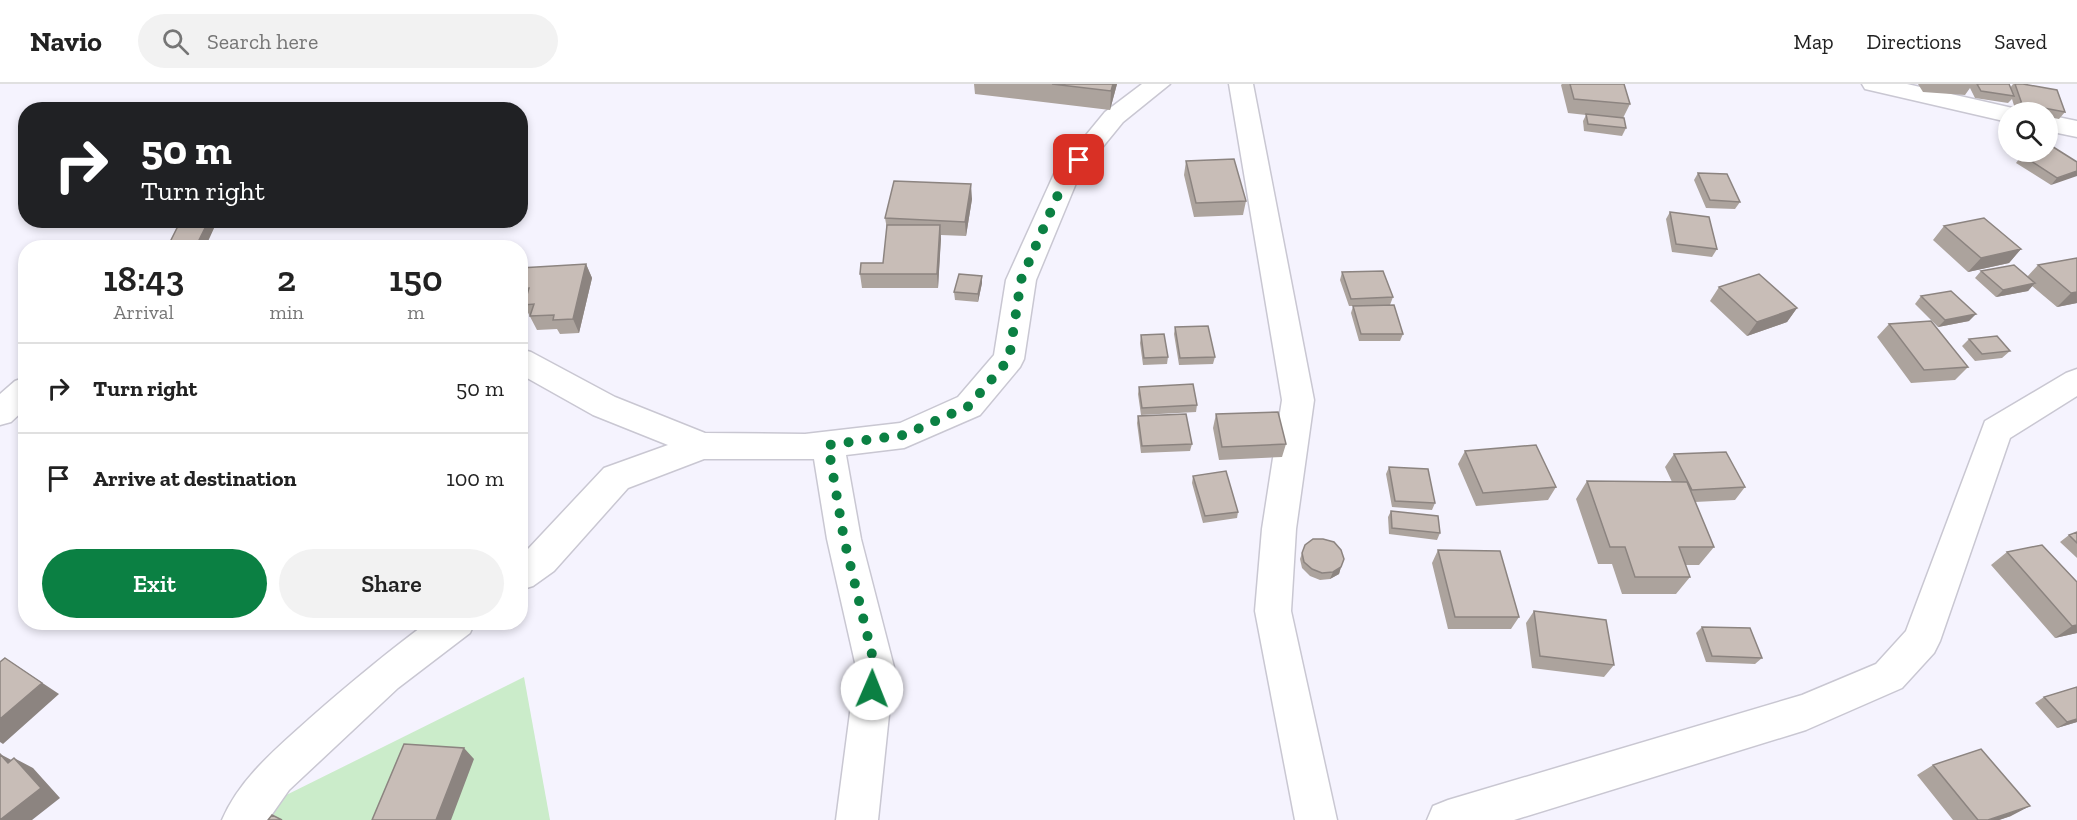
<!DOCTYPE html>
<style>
body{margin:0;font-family:"Zilla Slab",serif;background:#f2f2f2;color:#222;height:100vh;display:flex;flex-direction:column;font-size:22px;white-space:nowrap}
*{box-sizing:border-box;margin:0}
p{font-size:20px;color:#767676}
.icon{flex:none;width:33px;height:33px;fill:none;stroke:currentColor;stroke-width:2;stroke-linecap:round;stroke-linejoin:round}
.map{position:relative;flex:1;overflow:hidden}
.details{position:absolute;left:18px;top:156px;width:510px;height:390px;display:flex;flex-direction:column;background:#fff;border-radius:24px;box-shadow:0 3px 9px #0003}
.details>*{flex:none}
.top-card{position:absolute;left:18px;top:18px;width:510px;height:126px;border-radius:24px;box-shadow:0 3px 9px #0003;background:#202124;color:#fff;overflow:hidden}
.tools{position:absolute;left:1998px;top:18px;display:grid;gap:12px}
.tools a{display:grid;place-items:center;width:60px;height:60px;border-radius:50%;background:#fff;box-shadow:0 3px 9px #0003;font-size:30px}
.pin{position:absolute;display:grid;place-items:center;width:51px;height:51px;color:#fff;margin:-26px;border-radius:12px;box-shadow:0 3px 9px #0006}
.me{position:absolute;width:66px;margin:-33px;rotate:1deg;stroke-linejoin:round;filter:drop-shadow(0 0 4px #0008)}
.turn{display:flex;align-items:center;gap:21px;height:126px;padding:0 24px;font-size:27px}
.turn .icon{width:78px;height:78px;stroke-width:2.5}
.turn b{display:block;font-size:42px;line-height:51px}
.eta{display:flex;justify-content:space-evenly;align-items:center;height:102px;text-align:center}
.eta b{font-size:36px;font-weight:600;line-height:42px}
.primary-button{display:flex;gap:12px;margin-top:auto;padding:12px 24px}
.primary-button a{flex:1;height:69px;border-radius:36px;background:#0b8043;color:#fff;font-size:24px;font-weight:600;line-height:69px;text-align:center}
.primary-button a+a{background:#f2f2f2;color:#222}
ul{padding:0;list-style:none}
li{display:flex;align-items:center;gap:18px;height:90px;padding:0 24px;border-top:2px solid #e0e0e0}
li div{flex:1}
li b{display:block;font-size:22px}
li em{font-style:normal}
header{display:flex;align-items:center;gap:36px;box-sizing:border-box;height:84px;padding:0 30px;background:#fff;border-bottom:2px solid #e0e0e0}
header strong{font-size:28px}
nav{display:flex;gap:33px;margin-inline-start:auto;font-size:21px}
.search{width:420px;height:54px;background:#f2f2f2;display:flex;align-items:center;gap:15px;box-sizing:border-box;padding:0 21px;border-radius:33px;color:#767676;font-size:22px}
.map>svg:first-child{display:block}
</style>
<header>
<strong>Navio</strong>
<div class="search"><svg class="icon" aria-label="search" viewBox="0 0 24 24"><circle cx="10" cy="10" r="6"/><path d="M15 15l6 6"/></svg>Search here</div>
<nav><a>Map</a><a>Directions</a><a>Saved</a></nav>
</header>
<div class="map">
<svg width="2077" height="736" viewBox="0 0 2077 736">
<rect width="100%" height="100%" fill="#f5f3fe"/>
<path fill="#cbecca" d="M524,593L550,736H236Z"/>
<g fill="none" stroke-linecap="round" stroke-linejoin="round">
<g stroke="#c9c7d2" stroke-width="3">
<path id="street" d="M1142,0H1170L1123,38L1079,92L1036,196L1024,275L1020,283L980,331L904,364L846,371L861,455L894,583L878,736H836L856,583L827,455L814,375H704L628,404L554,487L533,502L520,506V471L528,465L604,384L668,361L593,331L520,290V265L531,268L615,313L705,349L805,350L900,339L958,313L994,271L1006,196L1054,90L1105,28Z
M1229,0H1253L1314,316L1296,445L1291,527L1337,736H1295L1255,527L1262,445L1282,316Z
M1862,0H1907L2017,25L2020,28H2008V38L1865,5Z
M2048,31L2077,37V53L2048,47Z
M2077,285V312L2010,354L1940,557L1934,569L1902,604L1806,646L1514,736H1427L1433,722L1448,716L1802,611L1876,580L1906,547L1985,337L2066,289Z
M26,293V324L11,338L0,341V310L15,297Z
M428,538H475L470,549L398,604L289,706L268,736H222C240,694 276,665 309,635C348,601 386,569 428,538Z"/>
</g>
<use href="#street" fill="#fff" fill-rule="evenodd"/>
</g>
<path fill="#aca39d" d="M974,0H1117L1110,26L975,10Z
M1562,0H1624L1630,20L1623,34L1626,44L1622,52L1584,47L1583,37L1586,31L1568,29L1561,1Z
M1918,0H2009L2010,4L2013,0H2023L2065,28L2059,35L2048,33V28H2016L2012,15L2008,19L1975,14L1970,4L1965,11L1923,8Z
M2022,71L2077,78L2051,101L2016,79Z
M1186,77L1246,117L1243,131L1194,133L1184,91Z
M1698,89L1740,118L1735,125L1706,124L1694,96Z
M972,115L966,152L941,151L938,204H862L860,190L883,179L887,145L885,134Z
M1670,128L1717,165L1712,173L1672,168L1666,135Z
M1944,142L2021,165L2009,179L1968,188L1933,156Z
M2077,174V219L2057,223L2032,202L2028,207L1996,213L1975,194L1981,187L2027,193L2038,181Z
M586,180L592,194L579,249L560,250L557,245L537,246L524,221V219L522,216H520V184Z
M1342,188L1393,213L1390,221L1369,222L1403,250L1400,257H1359L1351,229L1353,222H1349L1340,196Z
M982,192V199L978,218L955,216L954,208Z
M1719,203L1797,224L1787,238L1747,252L1710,217Z
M1921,212L1969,237L1938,243L1915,220Z
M1889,240L1968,283L1955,296L1911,299L1877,253Z
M1175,243L1215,273L1213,280L1179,281L1174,250Z
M1141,251L1168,273L1167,280L1143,281L1140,259Z
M1969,255L2010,267L2002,274L1975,277L1962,262Z
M1139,303L1197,321L1196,328L1141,331L1138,310Z
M1216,330L1286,360L1282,373L1219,376L1213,344Z
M1138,332L1192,360L1190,367L1141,369L1137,339Z
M1465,367L1556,403L1548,416L1476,422L1458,380Z
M1674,370L1745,403L1735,416L1695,418L1714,463L1699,481H1685L1690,493L1676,510H1622L1612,480H1598L1576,415L1587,397L1672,398L1665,383Z
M1389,383L1435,419L1432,426L1392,423L1386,390Z
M1193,392L1238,428L1237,434L1203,439L1192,399Z
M1391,427L1440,449L1437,456L1389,450L1388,433Z
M2077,448V474L2060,458L2069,451Z
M2042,461L2077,549L2055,554L1991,481L2007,468Z
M1438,466L1519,533L1511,545H1448L1432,479Z
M1302,469L1341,483L1339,490L1330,495L1320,496L1310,492L1302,484L1300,475Z
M1534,527L1614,581L1604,593L1532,584L1526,539Z
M1702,543L1762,574L1755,580L1706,578L1696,549Z
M2077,603V638L2057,644L2035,619L2044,613Z
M1933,681L2011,732L1999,736H1953L1917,691Z"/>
<path fill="#8c8480" d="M1113,0H1117L1110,26L1111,7Z
M2077,87V92L2051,101L2057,94Z
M971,100L972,115L966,152L965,138Z
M209,136H211L215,142L205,164H195Z
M940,141L941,155L938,204L937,190Z
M2021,165L2009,179L1968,188L1981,174Z
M586,180L592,194L579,249L573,235Z
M982,192V199L978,218V210Z
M2035,199L2028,207L1996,213L2003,206Z
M2077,208V219L2057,223L2071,209Z
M1797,224L1787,238L1747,252L1757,238Z
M1976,230L1969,237L1938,243L1945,236Z
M1341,483L1339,490L1330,495L1333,488Z
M2077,541V549L2055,554L2072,542Z
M5,574L59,610L3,660L0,658V635Z
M2077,635V638L2057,644L2067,638Z
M464,664L474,675L451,736H436Z
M0,670L19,680L8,679Z
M14,674L33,684L60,714L32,736H0Z
M2030,722L2011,732L1999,736H1988Z"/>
<path fill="#c8bdb7" stroke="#8c8480" stroke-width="1.5" d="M1052,0H1113L1111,7Z
M1570,0H1624L1630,20L1574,15Z
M1977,0H2009L2014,12L1981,7Z
M2015,0H2023L2057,6L2065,28L2022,20Z
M1586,30L1624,34L1626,44L1588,40Z
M2050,61L2077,78V87L2057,94L2022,71L2033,68H2048V62Z
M1234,75L1246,117L1196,119L1186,77Z
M1698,89L1727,90L1740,118L1710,116Z
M894,97L971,100L965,138L885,134Z
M1670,128L1709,133L1717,165L1676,160Z
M1984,134L2021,165L1981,174L1944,142Z
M181,136H209L195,164H167Z
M887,141H940L937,190H860L861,179H883Z
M2077,174V208L2071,209L2038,181Z
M586,180L573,235L553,236L554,231L530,232L534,220L524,221L529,204L520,205V184Z
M2014,181L2035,199L2003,206L1981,187Z
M1383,187L1393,213L1351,215L1342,188Z
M959,190L982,192L978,210L954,208Z
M1759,190L1797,224L1757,238L1719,203Z
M1951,207L1976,230L1945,236L1921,212Z
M1394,221L1403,250H1361L1353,222Z
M1931,237L1968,283L1924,286L1889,240Z
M1208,242L1215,273L1180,274L1175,243Z
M1164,250L1168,273L1144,274L1141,251Z
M1997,252L2010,267L1982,270L1969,255Z
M1193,300L1197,321L1142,324L1139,303Z
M1278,328L1286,360L1222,363L1216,330Z
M1186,330L1192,360L1142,362L1138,332Z
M1536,361L1556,403L1483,409L1465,367Z
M1726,368L1745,403L1692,406L1674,370Z
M1389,383L1428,385L1435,419L1395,417Z
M1226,387L1238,428L1205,432L1193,392Z
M1587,397L1687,398L1714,463H1679L1690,493H1635L1625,463H1610Z
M1391,427L1438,432L1440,449L1392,444Z
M2077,448V459L2069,451Z
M1313,455H1323L1334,458L1341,466L1344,475L1341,483L1333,488L1322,489L1312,485L1304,478L1302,469L1305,461Z
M2042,461L2077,498V541L2072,542L2007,468Z
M1438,466L1500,467L1519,533H1455Z
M1534,527L1606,536L1614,581L1540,572Z
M1702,543L1750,544L1762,574L1712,572Z
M5,574L42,599L0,635V578Z
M2077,603V635L2067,638L2044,613Z
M404,660L464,664L436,736H372Z
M1981,665L2030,722L1988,736H1978L1933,681Z
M0,670L8,679L14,674L41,704L0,736Z
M272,731L282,736H268Z"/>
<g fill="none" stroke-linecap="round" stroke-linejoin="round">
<path stroke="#0b8043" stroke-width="10" stroke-dasharray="0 18" d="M872,605L875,583L844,455L828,361L904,351L969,322L1009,275L1021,196L1067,90L1079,76"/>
</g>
</svg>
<div class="tools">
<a><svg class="icon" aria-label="search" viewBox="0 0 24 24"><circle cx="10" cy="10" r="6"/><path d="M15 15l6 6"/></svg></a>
</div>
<div class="pin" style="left:1079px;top:76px;background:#d93025"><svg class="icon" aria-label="arrive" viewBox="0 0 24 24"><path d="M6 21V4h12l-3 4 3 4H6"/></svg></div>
<svg class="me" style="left:872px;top:605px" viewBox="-20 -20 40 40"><circle r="19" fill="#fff"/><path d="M0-13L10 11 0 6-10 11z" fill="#0b8043"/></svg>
<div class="top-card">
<div class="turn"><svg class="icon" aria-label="right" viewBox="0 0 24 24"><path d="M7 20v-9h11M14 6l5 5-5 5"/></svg><div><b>50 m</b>Turn right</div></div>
</div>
<section class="details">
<div class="eta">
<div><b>18:43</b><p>Arrival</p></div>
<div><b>2</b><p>min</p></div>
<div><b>150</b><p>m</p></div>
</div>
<ul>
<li><svg class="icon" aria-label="right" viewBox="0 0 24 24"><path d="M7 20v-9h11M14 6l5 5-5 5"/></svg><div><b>Turn right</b></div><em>50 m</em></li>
<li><svg class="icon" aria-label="arrive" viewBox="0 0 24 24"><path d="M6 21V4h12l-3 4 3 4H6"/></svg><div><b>Arrive at destination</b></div><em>100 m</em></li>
</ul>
<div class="primary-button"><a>Exit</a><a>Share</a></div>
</section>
</div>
